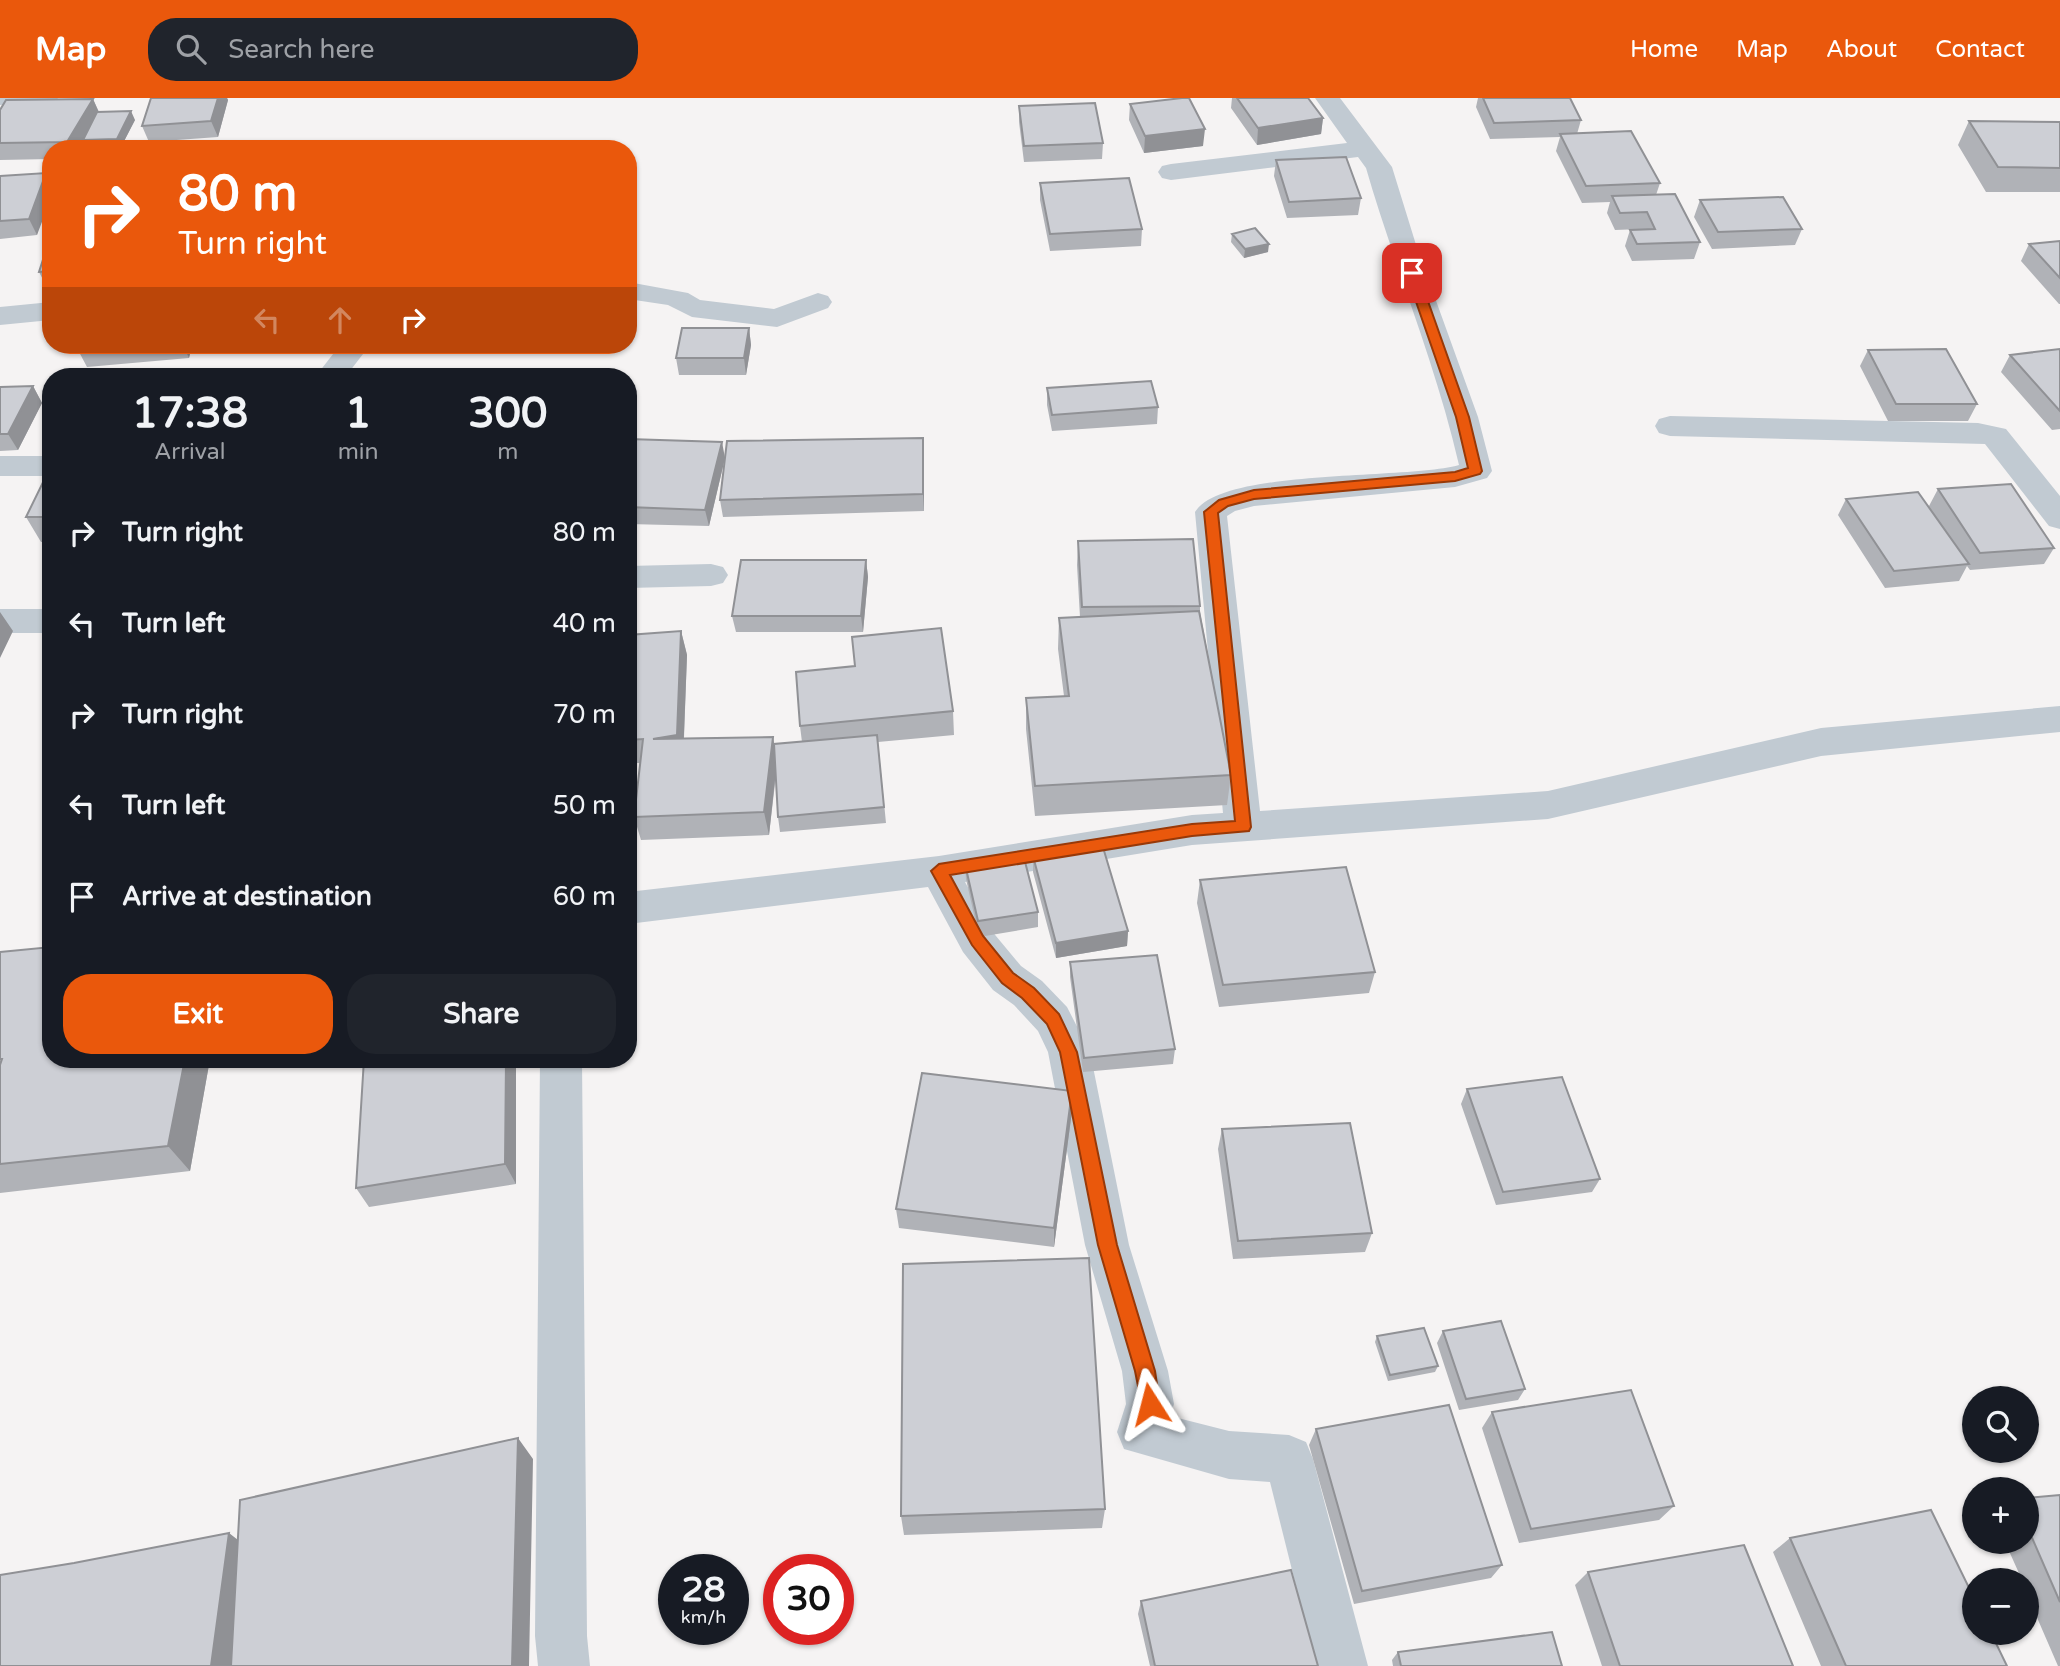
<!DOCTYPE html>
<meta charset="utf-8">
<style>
body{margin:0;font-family:"Varela Round",sans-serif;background:#20242c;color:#f1f3f6;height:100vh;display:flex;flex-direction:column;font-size:26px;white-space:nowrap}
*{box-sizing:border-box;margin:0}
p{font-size:23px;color:#9ea1a6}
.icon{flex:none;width:38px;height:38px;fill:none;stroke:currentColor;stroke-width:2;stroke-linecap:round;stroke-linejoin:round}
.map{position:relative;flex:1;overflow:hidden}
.details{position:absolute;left:42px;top:270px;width:595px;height:700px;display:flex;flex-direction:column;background:#171b24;border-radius:28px;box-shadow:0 2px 5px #0004}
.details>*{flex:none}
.guide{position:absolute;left:42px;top:42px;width:595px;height:214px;border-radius:28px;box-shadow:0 2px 5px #0004;background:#ea580c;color:#fff;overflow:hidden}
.buttons{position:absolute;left:1962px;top:1288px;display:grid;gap:14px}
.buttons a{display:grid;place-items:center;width:77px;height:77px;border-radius:50%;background:#171b24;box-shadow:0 2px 5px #0004;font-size:35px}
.speed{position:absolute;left:658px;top:1456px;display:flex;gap:14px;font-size:35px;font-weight:700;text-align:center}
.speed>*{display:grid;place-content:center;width:91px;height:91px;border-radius:50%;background:#171b24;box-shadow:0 2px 5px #0004;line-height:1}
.speed small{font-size:18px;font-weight:400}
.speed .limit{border:10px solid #d22;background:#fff;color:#111}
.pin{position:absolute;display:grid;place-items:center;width:60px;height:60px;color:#fff;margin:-30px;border-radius:14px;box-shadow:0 4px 10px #0006}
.me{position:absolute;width:77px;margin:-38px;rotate:351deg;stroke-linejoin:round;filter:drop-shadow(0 0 5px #0008)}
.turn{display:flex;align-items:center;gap:24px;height:147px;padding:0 21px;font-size:32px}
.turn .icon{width:91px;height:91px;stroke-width:2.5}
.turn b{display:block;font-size:49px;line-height:60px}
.lanes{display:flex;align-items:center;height:66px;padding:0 21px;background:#0003;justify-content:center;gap:35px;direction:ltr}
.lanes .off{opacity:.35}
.eta{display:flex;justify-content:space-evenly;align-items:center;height:119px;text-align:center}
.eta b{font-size:42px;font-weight:700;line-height:49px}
.button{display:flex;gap:14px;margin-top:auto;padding:14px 21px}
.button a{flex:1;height:80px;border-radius:28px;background:#ea580c;color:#fff;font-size:28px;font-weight:700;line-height:80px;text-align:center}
.button a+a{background:#20242c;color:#f1f3f6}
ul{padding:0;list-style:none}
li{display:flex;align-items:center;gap:21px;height:91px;padding:0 21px}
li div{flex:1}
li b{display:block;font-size:26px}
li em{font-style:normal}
header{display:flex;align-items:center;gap:42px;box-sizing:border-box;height:98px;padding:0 35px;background:#ea580c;color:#fff}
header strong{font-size:33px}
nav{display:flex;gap:38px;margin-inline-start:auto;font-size:24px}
.search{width:490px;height:63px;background:#20242c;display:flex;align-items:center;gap:18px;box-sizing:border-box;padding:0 24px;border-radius:28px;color:#9ea1a6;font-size:26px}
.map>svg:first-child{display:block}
</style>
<header>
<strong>Map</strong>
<div class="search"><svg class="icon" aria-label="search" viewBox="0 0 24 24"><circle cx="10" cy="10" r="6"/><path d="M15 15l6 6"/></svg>Search here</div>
<nav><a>Home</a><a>Map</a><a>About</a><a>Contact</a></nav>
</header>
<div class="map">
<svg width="2060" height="1568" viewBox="0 0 2060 1568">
<rect width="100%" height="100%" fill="#f5f3f3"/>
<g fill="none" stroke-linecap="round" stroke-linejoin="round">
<path fill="#c1cad2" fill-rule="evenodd" d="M0,0H58L55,5L0,7Z
M1315,0H1340L1392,69L1417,150L1478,319L1492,373L1487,380L1455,389L1254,408L1235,413L1227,418L1260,713L1548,693L1821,630L2060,608V634L1821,658L1548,721L1192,747L965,784L991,832L1021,868L1042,883L1067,909L1090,954L1129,1147L1168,1273L1174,1306L1170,1318L1229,1333L1289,1337L1306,1344L1313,1361L1368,1568H1316L1270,1384L1229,1381L1124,1351L1117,1334L1126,1306L1122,1273L1085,1147L1048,954L1038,933L1014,907L993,892L963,854L928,789L628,826V794L939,758L1192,717L1223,715L1195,414C1223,370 1405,382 1459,367C1436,266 1395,170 1366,70L1358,59L1171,82L1162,80L1158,74L1162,68L1171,66L1347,45Z
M628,184L688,195L700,202L774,211L818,195L828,198L832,204L828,210L777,229L692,219L668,207L628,201Z
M51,204V222L0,227V209Z
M340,247H370L346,278H316Z
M1670,318L1978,325L2006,331L2060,398V431L2049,428L1985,346L1670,338L1659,335L1655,328L1659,321Z
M0,358H51V378H0Z
M711,466L723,469L728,477L723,485L711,488L628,490V468Z
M0,511H51V535H0Z
M540,961H582L587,1538L590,1568H538L535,1538Z"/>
</g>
<path fill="#b0b2b7" d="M151,0H227L228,2L218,39L149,44L142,28Z
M1232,0H1237L1323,20L1321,36L1257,47L1231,10Z
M1478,0H1570L1581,22L1577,36L1660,85L1656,97L1700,144L1694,161L1632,163L1625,148L1630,132L1642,131L1615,132L1607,115L1610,104L1582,105L1556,53L1560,39L1490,41L1476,9Z
M93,1L99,14L135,22L121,49L87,51L84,45L81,51H51V61L0,62V12Z
M1130,6L1203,48L1144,55L1129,22Z
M1019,8L1103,45L1102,61L1024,64L1019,24Z
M1969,23L2060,24V94H1986L1958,47Z
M1276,62L1361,100L1358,117L1287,120L1274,78Z
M46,75L37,137L0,141V78Z
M1040,85L1142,131L1141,148L1050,153L1040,102Z
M1700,102L1802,131L1795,147L1712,151L1694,119Z
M1232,136L1268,154L1244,160L1231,144Z
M51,137V191H48L39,174Z
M2060,143V206H2059L2021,163L2029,146Z
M749,230L751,247L746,277H679L676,260Z
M80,247H192L189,260L87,269L78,252Z
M400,247H459L402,253Z
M2060,251V331L2052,332L2001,274L2010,257Z
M1868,252L1977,306L1968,323H1888L1860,268Z
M33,288L42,305L18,352L0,353V289Z
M1047,290L1158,309L1157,326L1052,333L1047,307Z
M628,294H633L635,302L631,320H628Z
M628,341L725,360L709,428L628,426Z
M924,357V413L723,419L720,402Z
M51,368V444H41L26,419Z
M1938,391L2054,450L2044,466L1970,472L1967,468L1959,483L1885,490L1838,417L1846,401L1929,408Z
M1078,443L1200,508V514L1231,677L1227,707L1035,718L1026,631V600L1064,598L1058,551L1059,520L1080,519L1077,467Z
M866,462L868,479L863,534H736L732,518Z
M681,533L687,557L684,640L773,639L774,646L802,644L800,628L953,613L954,637L878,644L886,725L780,734L778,719L776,677L769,737L641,742L634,719L640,665H628V537Z
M1033,758L1128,833L1127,848L1056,860L1033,774Z
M965,766L1038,814V829L979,839L966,781Z
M1200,782L1375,874L1369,895L1219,909L1197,805Z
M0,854L51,961H213H210L190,1073L0,1095Z
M1070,864L1175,951L1173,966L1083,974L1070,879Z
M302,961H320L303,963Z
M516,961V1086L369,1109L356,1090Z
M1467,991L1600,1081L1592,1094L1496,1107L1461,1006Z
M1072,993V1013L1054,1149L899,1130L896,1111Z
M1222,1031L1372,1135L1365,1154L1233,1161L1218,1051Z
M1443,1233L1525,1291L1518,1302L1459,1312L1437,1245Z
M1377,1238L1438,1268L1435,1274L1388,1283L1375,1244Z
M1492,1314L1674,1408L1659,1422L1519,1445L1482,1330Z
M1316,1331L1502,1467L1491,1480L1354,1506L1309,1347Z
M2060,1397V1568H2058L2026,1494V1482H2022L2005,1444H2026V1400Z
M1105,1411L1102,1430L904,1437L901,1418Z
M1790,1440L2007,1568H1821L1773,1454Z
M1588,1474L1793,1568H1602L1575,1487Z
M1141,1503L1318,1568H1150L1138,1516Z
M1398,1554L1562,1568H1393L1392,1562Z"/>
<path fill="#909195" d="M218,0H227L228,2L218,39L211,23Z
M93,1L100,17L83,42L84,45L81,51H71L67,44Z
M131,13L135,22L121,49L117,41Z
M1323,20L1321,36L1257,47L1258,30Z
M1205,31L1203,48L1144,55L1145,38Z
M46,75L51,85V100L37,137L29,121Z
M1269,146L1268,154L1244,160L1245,151Z
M749,230L751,247L746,277L744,260Z
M183,247H192L189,260Z
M33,288L42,305L18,352L8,336Z
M633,294L635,302L631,320L629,312Z
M923,340L924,357V413L923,396Z
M722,344L725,360L709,428L705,412Z
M866,462L868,479L863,534L861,518Z
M0,514L13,533L0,560Z
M681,533L687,557L683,660L653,641Z
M773,639L777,663L769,737L764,714Z
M1128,833L1127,848L1056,860V845Z
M185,961H210L190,1073L168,1048Z
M506,961H516V1086L505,1066Z
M1072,993V1013L1054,1149V1130Z
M518,1340L533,1361L529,1568H512Z
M229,1435L247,1449L232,1568H211Z"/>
<path fill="#cdcfd5" stroke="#909195" stroke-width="2" d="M151,0H218L211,23L142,28Z
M1182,0H1189L1205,31L1145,38L1130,6Z
M1237,0H1308L1323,20L1258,30Z
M1483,0H1570L1581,22L1494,25Z
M93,1L67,44L0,45V12L6,2Z
M1095,5L1103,45L1024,48L1019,8Z
M131,13L117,41L83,42L97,14Z
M1969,23L2060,24V70L1998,69Z
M1631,33L1660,85L1586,88L1560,36Z
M456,47L457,51H433Z
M1346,59L1361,100L1289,104L1276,62Z
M46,75L29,121L0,123V78Z
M1129,80L1142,131L1050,136L1040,85Z
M1675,96L1700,144L1637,146L1630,132L1655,131L1647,114L1620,115L1612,98Z
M1783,99L1802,131L1718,134L1700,102Z
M1255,130L1269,146L1245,151L1232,136Z
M51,137V173L39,174Z
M2060,143V180L2029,146Z
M682,230H749L744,260H676Z
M80,247H137L78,252Z
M1946,251L1977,306H1896L1868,252Z
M2060,251V313L2010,257Z
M330,275L398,278H329Z
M1151,283L1158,309L1052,317L1047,290Z
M33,288L8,336H0V289Z
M628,294H633L629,312H628Z
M923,340V396L720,402L727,343Z
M628,341L722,344L705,412L628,409Z
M51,368V419H26Z
M2011,386L2054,450L1980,455L1938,391Z
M1918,394L1969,466L1894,473L1846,401Z
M1193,441L1200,508L1082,509L1078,443Z
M741,462H866L861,518H732Z
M1199,513L1231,677L1035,688L1026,600L1069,598L1059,520Z
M941,530L953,613L800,628L796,574L855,568L852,539Z
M681,533L677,637L653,641L773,639L764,714L634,719L643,641L628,642V537Z
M877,637L884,709L778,719L774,646Z
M1102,746L1128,833L1056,845L1033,758Z
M1023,756L1038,814L978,823L965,766Z
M1346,769L1375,874L1223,887L1200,782Z
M51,849V961H185L168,1048L0,1066V967L2,961H0V854Z
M1157,857L1175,951L1084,960L1070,864Z
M364,961H506L505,1066L356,1090Z
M922,975L1072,993L1054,1130L896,1111Z
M1562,979L1600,1081L1503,1094L1467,991Z
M1350,1025L1372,1135L1238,1143L1222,1031Z
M1089,1160L1105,1411L901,1418L903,1166Z
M1501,1223L1525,1291L1466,1301L1443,1233Z
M1424,1230L1438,1268L1390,1277L1377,1238Z
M1631,1292L1674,1408L1531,1431L1492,1314Z
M1449,1307L1502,1467L1362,1493L1316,1331Z
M518,1340L512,1568H231L240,1402Z
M2060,1397V1504L2026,1426V1400Z
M1931,1412L1974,1500V1535H1991L2007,1568H1846L1790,1440Z
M229,1435L211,1568H0V1477L74,1465Z
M1744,1447L1793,1568H1620L1588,1474Z
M1291,1472L1318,1568H1155L1141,1503Z
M1552,1534L1562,1568H1401L1398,1554Z"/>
<path fill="#ea580c" stroke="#983908" stroke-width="2" d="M1408,172L1418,175L1469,319L1482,373L1480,376L1455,383L1254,401L1228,408L1218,415L1251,729L1249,733L1192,738L950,777L983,838L1013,875L1034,890L1059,916L1077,954L1117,1147L1155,1273L1160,1306L1157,1313L1150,1316L1143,1313L1135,1273L1098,1147L1060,954L1047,926L1022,900L1002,885L972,847L931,773L939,766L1192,726L1235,723L1204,414L1219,402L1254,392L1455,374L1468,370L1456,319L1406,175Z"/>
</svg>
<div class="buttons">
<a><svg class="icon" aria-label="search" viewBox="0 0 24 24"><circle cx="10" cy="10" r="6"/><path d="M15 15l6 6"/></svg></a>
<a>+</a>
<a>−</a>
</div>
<div class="speed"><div>28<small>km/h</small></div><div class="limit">30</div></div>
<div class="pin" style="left:1412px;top:175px;background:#d93025"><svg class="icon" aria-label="arrive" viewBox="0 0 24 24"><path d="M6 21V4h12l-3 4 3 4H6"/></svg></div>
<svg class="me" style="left:1150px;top:1306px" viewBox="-20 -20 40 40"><path d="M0-17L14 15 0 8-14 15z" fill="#ea580c" stroke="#fff" stroke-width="4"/></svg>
<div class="guide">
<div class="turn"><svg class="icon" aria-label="right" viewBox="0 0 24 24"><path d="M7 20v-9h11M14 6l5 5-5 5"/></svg><div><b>80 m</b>Turn right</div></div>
<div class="lanes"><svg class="icon off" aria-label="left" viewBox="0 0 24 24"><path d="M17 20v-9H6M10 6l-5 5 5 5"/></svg><svg class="icon off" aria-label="ahead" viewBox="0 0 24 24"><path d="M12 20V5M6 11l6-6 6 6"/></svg><svg class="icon" aria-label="right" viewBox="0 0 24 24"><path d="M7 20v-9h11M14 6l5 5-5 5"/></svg></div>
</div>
<section class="details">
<div class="eta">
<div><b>17:38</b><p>Arrival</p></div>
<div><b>1</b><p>min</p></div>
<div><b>300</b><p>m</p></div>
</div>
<ul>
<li><svg class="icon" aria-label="right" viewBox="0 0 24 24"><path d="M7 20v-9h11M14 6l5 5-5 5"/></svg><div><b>Turn right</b></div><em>80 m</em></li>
<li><svg class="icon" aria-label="left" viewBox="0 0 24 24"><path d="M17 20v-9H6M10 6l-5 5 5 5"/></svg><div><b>Turn left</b></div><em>40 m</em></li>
<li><svg class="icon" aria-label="right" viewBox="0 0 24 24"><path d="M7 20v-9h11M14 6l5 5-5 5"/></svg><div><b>Turn right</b></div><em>70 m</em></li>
<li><svg class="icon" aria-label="left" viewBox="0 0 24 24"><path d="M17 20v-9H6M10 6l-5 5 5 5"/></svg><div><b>Turn left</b></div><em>50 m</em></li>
<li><svg class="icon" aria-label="arrive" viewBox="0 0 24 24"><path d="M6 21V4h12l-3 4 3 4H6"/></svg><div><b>Arrive at destination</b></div><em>60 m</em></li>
</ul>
<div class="button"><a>Exit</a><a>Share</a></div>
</section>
</div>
